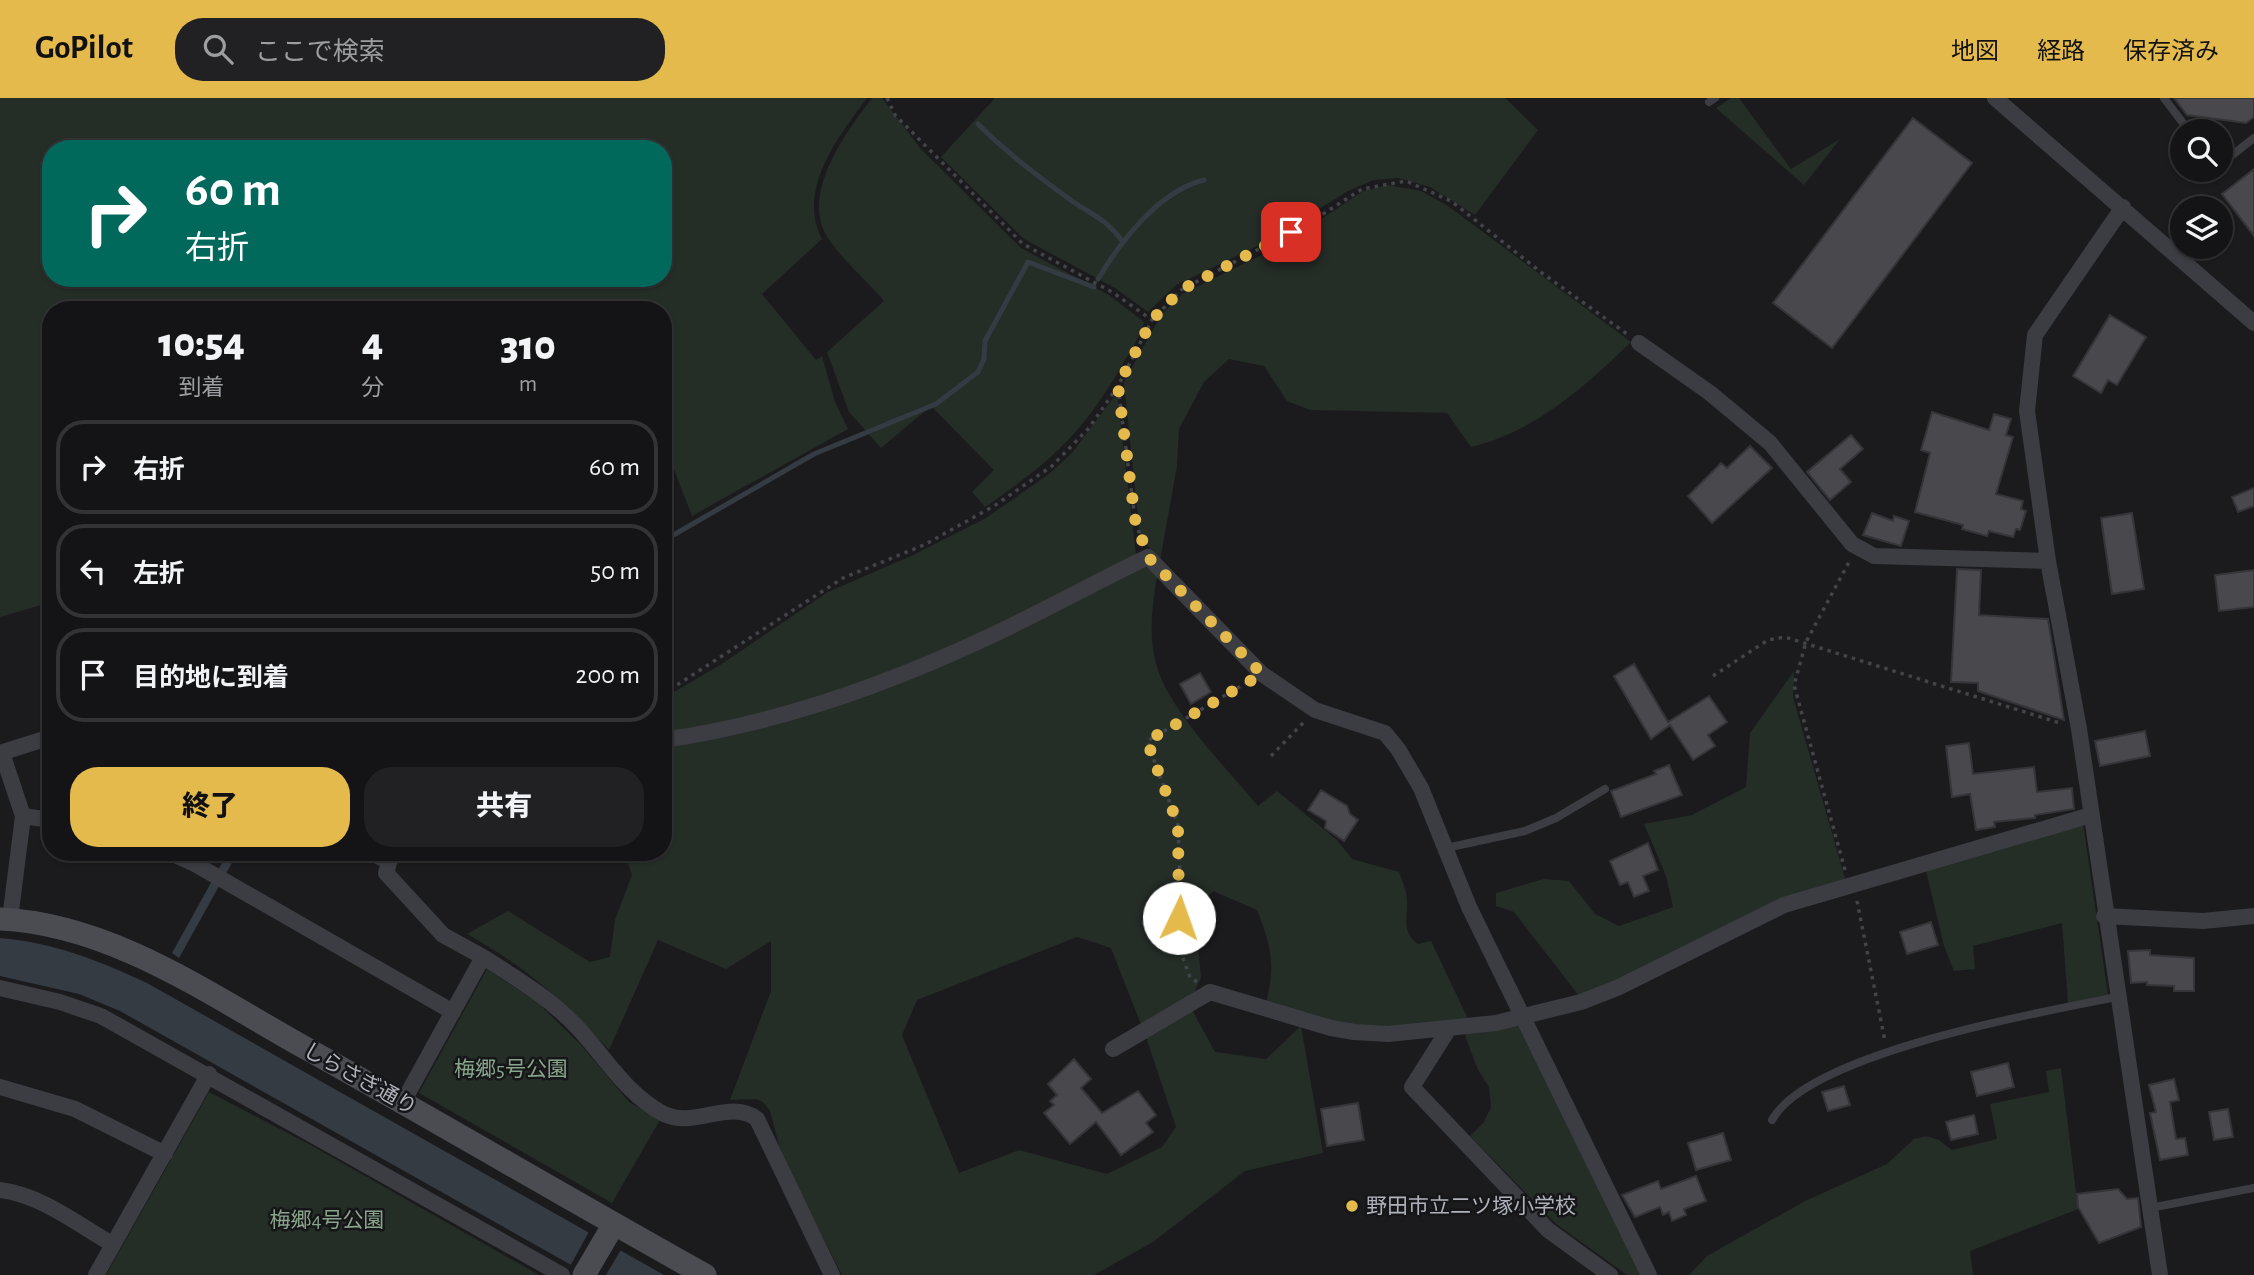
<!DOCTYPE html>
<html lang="ja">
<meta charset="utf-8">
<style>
body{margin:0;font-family:"Alegreya Sans","Noto Sans JP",sans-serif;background:#212123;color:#f1f3f6;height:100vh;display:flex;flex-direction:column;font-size:26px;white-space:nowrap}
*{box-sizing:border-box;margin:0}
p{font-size:23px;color:#9d9ea1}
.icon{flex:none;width:38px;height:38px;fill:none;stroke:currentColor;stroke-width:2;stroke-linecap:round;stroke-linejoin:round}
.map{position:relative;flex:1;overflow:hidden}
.drawer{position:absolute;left:42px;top:203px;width:630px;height:560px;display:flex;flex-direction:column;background:#141416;border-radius:28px;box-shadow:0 2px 5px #0004,0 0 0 2px #333335}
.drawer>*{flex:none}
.top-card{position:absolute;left:42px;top:42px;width:630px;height:147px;border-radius:28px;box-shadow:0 2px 5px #0004,0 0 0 2px #333335;background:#00695c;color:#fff;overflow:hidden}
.fabs{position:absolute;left:2170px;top:21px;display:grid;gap:14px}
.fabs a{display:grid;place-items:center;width:63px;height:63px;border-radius:50%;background:#141416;box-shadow:0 2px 5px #0004,0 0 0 2px #333335;font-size:35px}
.pin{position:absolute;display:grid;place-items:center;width:60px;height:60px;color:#fff;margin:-30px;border-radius:14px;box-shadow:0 4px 10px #0006}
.me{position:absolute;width:77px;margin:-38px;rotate:3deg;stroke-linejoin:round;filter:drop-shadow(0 0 5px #0008)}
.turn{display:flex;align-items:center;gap:24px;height:147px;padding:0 28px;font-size:32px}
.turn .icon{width:91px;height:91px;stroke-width:2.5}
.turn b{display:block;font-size:49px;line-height:60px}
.eta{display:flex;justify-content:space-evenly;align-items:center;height:119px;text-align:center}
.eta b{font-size:42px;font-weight:800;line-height:49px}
.cta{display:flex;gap:14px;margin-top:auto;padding:14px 28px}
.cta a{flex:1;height:80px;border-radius:28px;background:#e4ba4c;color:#111;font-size:28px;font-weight:800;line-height:80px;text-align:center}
.cta a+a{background:#212123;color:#f1f3f6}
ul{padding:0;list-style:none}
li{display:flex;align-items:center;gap:21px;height:94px;margin:0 14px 10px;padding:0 14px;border:4px solid #333335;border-radius:28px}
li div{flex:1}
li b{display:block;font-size:26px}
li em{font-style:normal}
header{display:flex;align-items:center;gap:42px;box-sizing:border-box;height:98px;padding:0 35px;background:#e4ba4c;color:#111}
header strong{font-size:33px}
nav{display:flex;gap:38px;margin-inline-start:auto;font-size:24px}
.search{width:490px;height:63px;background:#212123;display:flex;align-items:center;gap:18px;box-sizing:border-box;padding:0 24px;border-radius:28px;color:#9d9ea1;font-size:26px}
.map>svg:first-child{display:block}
</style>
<header>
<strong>GoPilot</strong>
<div class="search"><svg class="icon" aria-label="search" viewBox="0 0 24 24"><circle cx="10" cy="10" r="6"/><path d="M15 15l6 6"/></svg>ここで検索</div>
<nav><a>地図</a><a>経路</a><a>保存済み</a></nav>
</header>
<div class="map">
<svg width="2254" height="1177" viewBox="0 0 2254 1177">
<rect width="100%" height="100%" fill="#1b1b1d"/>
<path fill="#252d27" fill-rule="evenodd" d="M0,0H867C839,38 796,92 822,141L762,196L816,262L822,258L835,304L848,331L692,418L663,343V212H51V512L41,507L0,519ZM51,51H663V180H51Z
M872,0H882L920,50L1021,150L1109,197L1144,224C1140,239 1130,253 1122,267C1083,336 1050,364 985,409L972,394L994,372L931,308L881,350L849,314L827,254L884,203C867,182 836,157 824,133C804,91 848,31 872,0Z
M995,0H1505L1538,32L1475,117L1430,89L1398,80L1374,82L1348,93L1264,145L1176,187L1148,214L1115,190L1024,141L941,59Z
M1731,0H1739L1791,71L1840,41L1804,87L1716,10Z
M1388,87L1421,93L1448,108L1631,244C1585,289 1534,334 1471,349L1447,315L1310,312L1287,303L1264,268L1229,261L1204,284L1179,331L1177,368L1160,463L1140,438L1124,284L1161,217L1182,196L1284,146L1363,93Z
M1117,295L1136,457C1020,519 901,581 774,617C738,627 700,631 663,638V601L669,597L720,567L828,494L911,458L986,420L1049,376L1072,355Z
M1145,468L1157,478C1152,508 1148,539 1157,569C1170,613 1228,672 1258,708L1277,693L1337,742L1352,761L1399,774C1402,783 1407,793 1407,802C1408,820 1401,834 1418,846L1431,843L1470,925L1356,930L1266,905C1276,866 1271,848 1257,812L1213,793L1195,814L1201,880L1194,895L1142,929L1111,850L1077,839L917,902L902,937L959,1075L1019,1052L1107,1076L1162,1049L1176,1029L1146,939L1191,910L1215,954L1266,961L1301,928L1323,1055L1245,1073L1153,1144L1094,1177H842L782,1058L770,1013L763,1004L756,1001L730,1002L771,893V843L726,871L658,842L609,952C561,901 529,871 467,836L508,813L590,864L610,859L615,822L632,777L624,754H663V646L776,624Z
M1794,573L1793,599L1846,784L1580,899L1514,814L1496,808V795L1544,781L1569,783L1595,816L1619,828L1673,809L1666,778L1644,726L1692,717L1746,689L1750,635Z
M2083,725L2108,897L2068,905L2062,825L1973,848L1975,871L1954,873L1944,848L1925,769Z
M487,871L537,904L581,947L629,1004L660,1022L612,1105L419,995Z
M1522,923L1645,1177H1627L1555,1125L1470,1038L1484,1024L1491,1009L1489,989L1478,972L1464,935Z
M2061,970L2078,1111L1970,1153L1973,1177H1689L1707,1158L1805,1103L1887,1066L1914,1041L1926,1038L1939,1042L1952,1052L1997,1041L1990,1006L2049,994L2046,973Z
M209,994L307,1045L539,1177H106Z"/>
<path fill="#343b42" d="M228,754H238L179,860L172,855Z
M0,840C52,844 100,863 147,885L664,1177H589L120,913L79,896L0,878Z"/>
<path fill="#1b1b1d" d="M590,1132L622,1150L606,1177H582L569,1170Z"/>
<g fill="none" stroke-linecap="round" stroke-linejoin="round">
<path stroke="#343b42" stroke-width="5" d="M978,26C1007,55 1039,79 1072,103C1095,119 1104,119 1123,144
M1098,181C1121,143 1159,93 1204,82
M663,443L814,356L936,306L978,274L984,261L985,243L1028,164L1094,189"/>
</g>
<path fill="#48484d" stroke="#353539" stroke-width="2" d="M2174,0H2254V19L2246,25L2187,17Z
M1913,20L1972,65L1832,250L1773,205Z
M2254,71V138L2222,96Z
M2110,217L2146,239L2117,287L2108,282L2101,295L2073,278Z
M1932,314L1989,332L1994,316L2011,321L2006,337L2013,339L1996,396L2023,403L2021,411L2026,413L2020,432L2016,431L2013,439L1989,433L1987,438L1962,431L1963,427L1915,414L1930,355L1921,352Z
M1851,337L1863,351L1840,371L1851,384L1830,402L1807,374Z
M1750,348L1772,370L1712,425L1688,398L1721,365L1727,370Z
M2254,390V408L2238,414L2232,399Z
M1872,415L1893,423L1894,418L1909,423L1901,448L1863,437Z
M2132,415L2144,491L2112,496L2101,420Z
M1957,471L1981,472L1979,517L2048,521L2064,622L1978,593V585L1951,584Z
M2254,472V509L2219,513L2215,477Z
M1634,566L1668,624L1709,598L1727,624L1708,637L1715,648L1693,662L1670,627L1651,641L1614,578Z
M1200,575L1211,594L1191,606L1180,586Z
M2145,633L2150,658L2100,668L2095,643Z
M1969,645L1973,676L2034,669L2037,694L2072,690L2074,711L2035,717V720L1994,724L1995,729L1976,732L1970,696L1952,699L1946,648Z
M1669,667L1682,697L1621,719L1611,693L1656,676L1654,673Z
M1321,692L1347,708L1350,716L1358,722L1344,743L1325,730L1326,723L1308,712Z
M1648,745L1658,772L1643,778L1649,793L1634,799L1628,784L1620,787L1610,763Z
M1931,824L1938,847L1907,856L1900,834Z
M2150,852V857L2194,860V893H2174V888L2147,887V884L2131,885L2128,853Z
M1074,961L1091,981L1081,990L1102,1015L1138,993L1156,1017L1146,1025L1153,1034L1121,1057L1096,1024L1070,1046L1044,1015L1054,1007L1050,1003L1057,997L1048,986Z
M2008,965L2014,989L1977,998L1971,974Z
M2174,981L2179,1002L2170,1004L2176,1041L2185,1040L2188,1057L2160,1062L2150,1015L2156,1014L2149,987Z
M1844,988L1850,1007L1828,1013L1822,994Z
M1358,1005L1364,1042L1327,1048L1321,1011Z
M2228,1011L2233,1039L2214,1042L2209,1014Z
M1974,1017L1978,1036L1951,1042L1946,1024Z
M1723,1035L1731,1062L1696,1072L1688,1045Z
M1696,1078L1706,1103L1684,1111L1686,1117L1672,1123L1669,1114L1663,1117L1660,1109L1635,1119L1622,1097L1658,1083L1661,1091Z
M2118,1091L2127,1101L2138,1100L2141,1129L2099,1145L2078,1109L2077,1096Z"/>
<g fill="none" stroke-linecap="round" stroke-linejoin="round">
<path stroke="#424449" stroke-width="3.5" stroke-dasharray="3.5 5" stroke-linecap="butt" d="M887,0L895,17L1023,146L1112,194L1152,222
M1118,289L1135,421L1142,444
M1713,578L1768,542L1785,539L2060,625
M663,596L843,480L924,447L994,408L1052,368L1089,330L1118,288L1152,222L1181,192L1312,123L1362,91L1406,83L1451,103L1542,175L1627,236
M1271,658L1304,624
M1845,772L1794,587L1806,544L1849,464
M1857,803L1885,943
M1197,884L1190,879L1178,847L1181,807L1178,727L1147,643L1248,584"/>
<path stroke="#3c3d42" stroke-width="8" d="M2164,0L2189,33
M1709,4L1715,0
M2221,66L2254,40
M1446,750L1525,733L1556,720L1605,691
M1772,1022C1809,955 2041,914 2117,899
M2150,1110L2254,1090"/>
<path stroke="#3c3d42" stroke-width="16" d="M1995,0L2254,225
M2123,109L2035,237L2027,313L2048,463L2079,631L2160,1177
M1639,245L1710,295L1770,345L1852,446L1874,458L2048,463
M663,642C775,626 884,588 986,540C1041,515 1093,485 1148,459L1262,576L1315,612L1385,635L1398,651L1421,690L1469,809L1649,1177
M0,655L51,639
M2,655L23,718L10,821
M23,718L51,722
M168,754L195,766L453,914
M370,754L388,763
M392,754L386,775L443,837L483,859L403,1004
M2104,818L2203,823L2254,818
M483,859C516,880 551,901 578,930C606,960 626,996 664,1016C695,1031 730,1000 757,1021L832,1177
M0,890L60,904L101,918L562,1177
M1448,932L1412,989L1548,1132L1610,1177
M1113,951L1210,894L1331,930L1354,934L1388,936L1496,925L1581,904L1617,890L1784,807L2091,717
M0,989L75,1011L165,1056
M0,1092C41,1097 77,1126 112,1146
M96,1177L209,976"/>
<path stroke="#4a4c52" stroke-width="23" d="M0,821C113,826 213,899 309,952C442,1026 572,1103 705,1177
M584,1177L614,1126"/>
</g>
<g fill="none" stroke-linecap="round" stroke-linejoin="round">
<path stroke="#e4ba4c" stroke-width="12" stroke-dasharray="0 21.6" d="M1179,820L1178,727L1147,643L1262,576L1148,459L1135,421L1118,288L1152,222L1181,192L1291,134"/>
</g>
<circle fill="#e4ba4c" stroke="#161618" stroke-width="2.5" cx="1352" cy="1108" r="7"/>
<g text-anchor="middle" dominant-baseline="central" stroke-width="5" stroke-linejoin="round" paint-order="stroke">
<g font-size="21" fill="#88a48b" stroke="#161618">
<text x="511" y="971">梅郷5号公園</text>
<text x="327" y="1122">梅郷4号公園</text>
</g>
<g font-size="21" fill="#afb2bb" stroke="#161618">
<text transform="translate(360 981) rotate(29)">しらさぎ通り</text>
</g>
<g font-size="21" fill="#afb2bb" stroke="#161618" text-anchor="start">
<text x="1366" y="1108">野田市立二ツ塚小学校</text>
</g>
</g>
</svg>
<div class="fabs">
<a><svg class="icon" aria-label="search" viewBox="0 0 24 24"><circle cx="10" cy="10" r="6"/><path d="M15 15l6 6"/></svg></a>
<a><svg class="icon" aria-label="layers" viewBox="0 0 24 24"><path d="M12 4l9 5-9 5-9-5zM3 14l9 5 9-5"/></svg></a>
</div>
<div class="pin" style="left:1291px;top:134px;background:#d93025"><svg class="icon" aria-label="arrive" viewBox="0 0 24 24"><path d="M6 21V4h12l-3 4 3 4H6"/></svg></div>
<svg class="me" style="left:1179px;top:820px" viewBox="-20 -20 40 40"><circle r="19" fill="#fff"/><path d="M0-13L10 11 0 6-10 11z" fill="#e4ba4c"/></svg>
<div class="top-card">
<div class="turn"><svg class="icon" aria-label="right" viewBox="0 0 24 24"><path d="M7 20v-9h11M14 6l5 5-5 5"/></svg><div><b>60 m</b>右折</div></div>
</div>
<section class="drawer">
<div class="eta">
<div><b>10:54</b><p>到着</p></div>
<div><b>4</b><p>分</p></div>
<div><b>310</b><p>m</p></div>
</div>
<ul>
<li><svg class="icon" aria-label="right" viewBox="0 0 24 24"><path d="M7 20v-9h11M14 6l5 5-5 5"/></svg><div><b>右折</b></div><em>60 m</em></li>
<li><svg class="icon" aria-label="left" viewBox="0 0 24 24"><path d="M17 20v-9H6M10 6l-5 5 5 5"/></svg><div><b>左折</b></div><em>50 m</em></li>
<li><svg class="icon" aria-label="arrive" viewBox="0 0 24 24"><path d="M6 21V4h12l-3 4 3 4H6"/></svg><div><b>目的地に到着</b></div><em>200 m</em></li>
</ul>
<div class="cta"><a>終了</a><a>共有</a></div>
</section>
</div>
